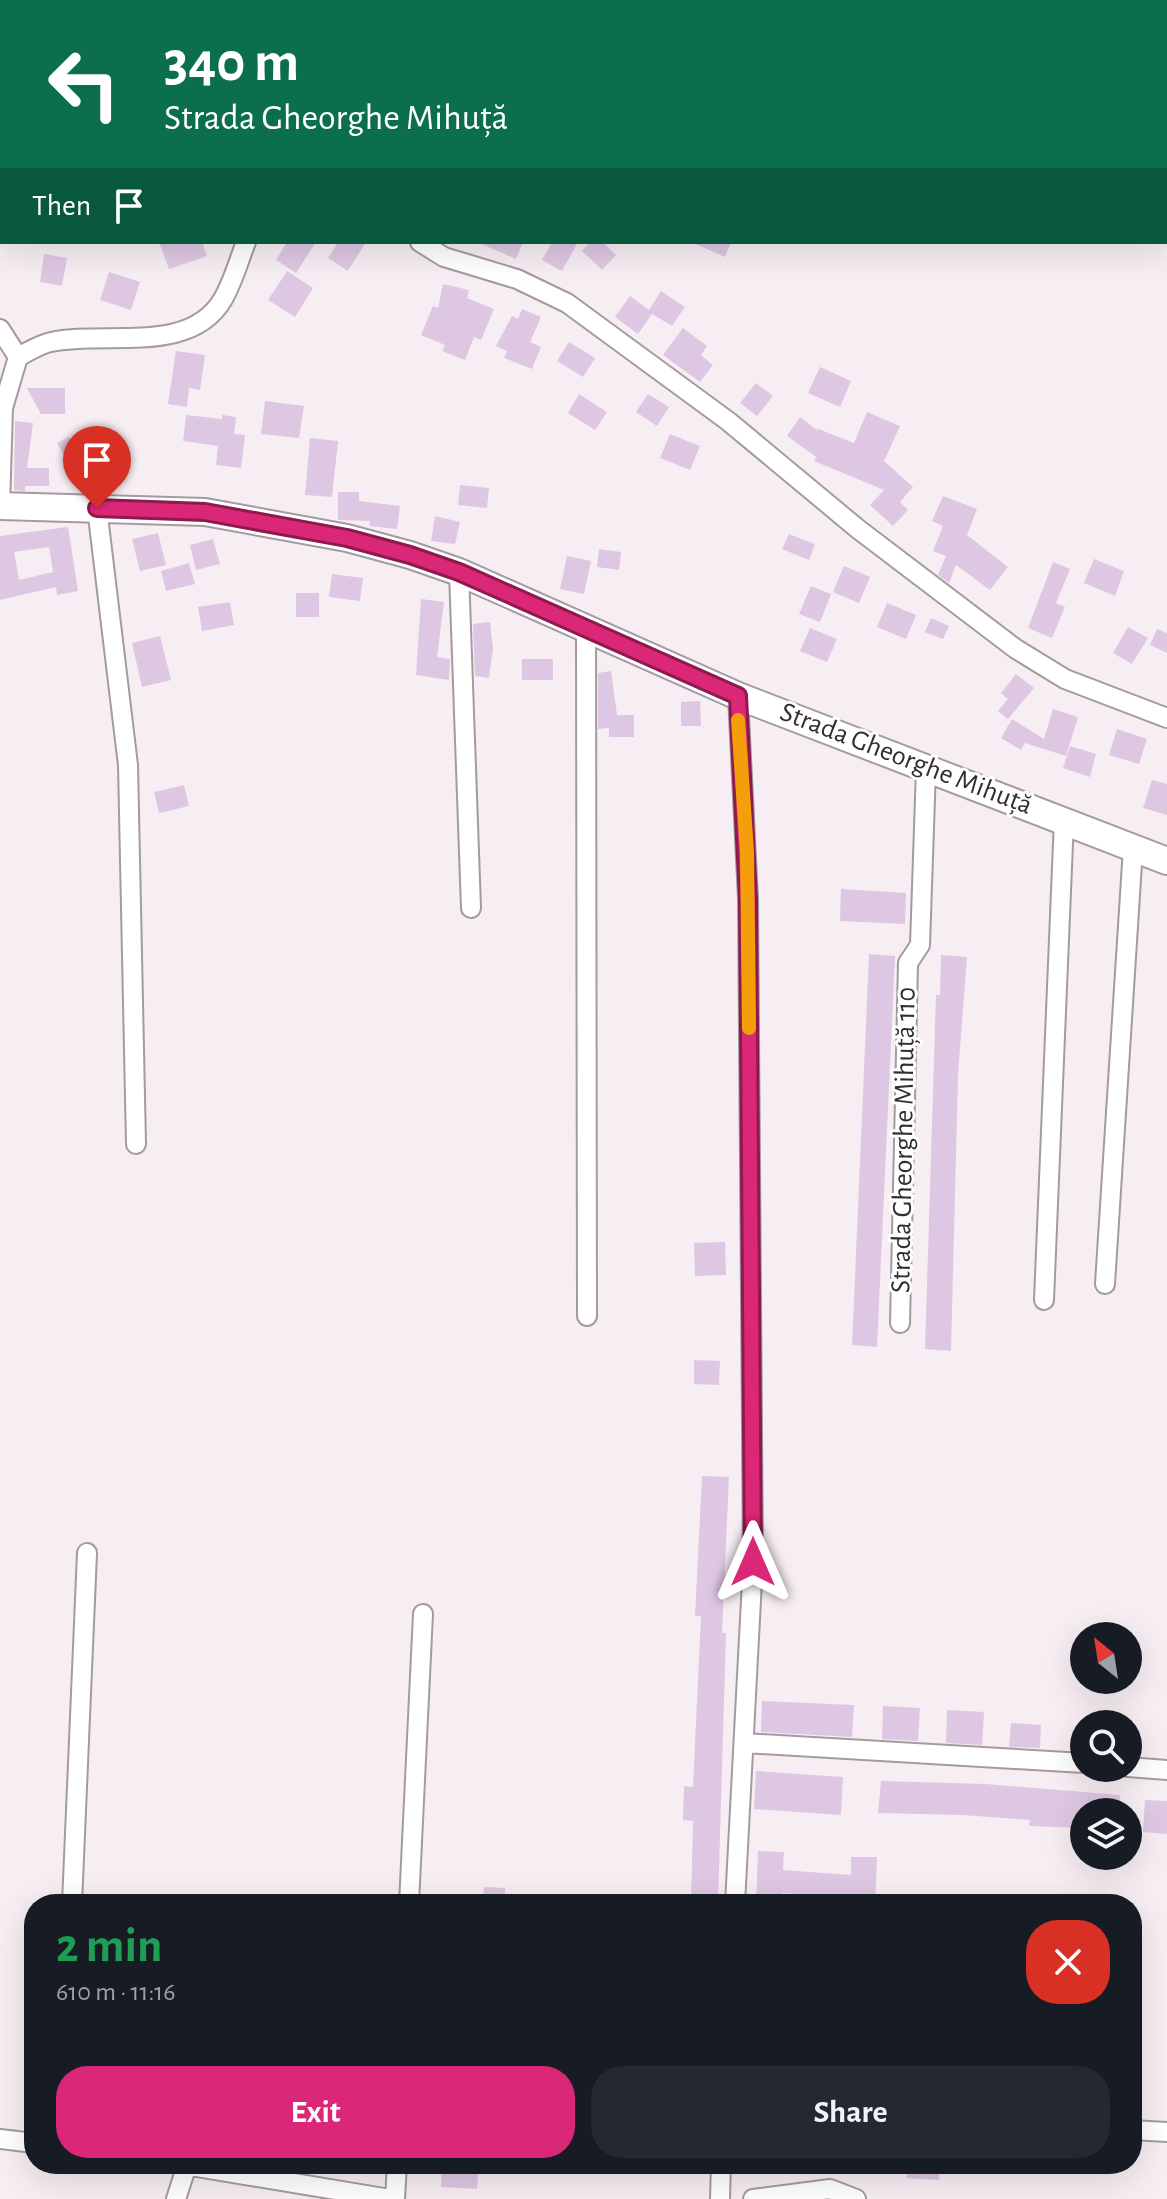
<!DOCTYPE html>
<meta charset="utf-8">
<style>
body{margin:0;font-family:"Alegreya Sans",sans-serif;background:#242831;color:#f1f3f6;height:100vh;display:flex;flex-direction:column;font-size:30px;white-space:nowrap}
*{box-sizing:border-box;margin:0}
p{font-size:26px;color:#9ea1a6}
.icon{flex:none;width:44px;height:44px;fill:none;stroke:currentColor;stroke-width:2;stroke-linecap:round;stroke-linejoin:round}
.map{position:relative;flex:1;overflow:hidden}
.sheet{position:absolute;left:24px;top:1894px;width:1118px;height:280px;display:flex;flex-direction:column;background:#171b24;border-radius:32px;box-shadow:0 8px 32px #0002}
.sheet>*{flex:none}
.guide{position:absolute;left:0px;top:0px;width:1168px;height:244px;box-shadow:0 8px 32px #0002;background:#0b6e4f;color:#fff;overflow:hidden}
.needle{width:52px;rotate:330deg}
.controls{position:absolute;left:1070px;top:1622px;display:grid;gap:16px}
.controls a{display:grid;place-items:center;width:72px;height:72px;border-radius:50%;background:#171b24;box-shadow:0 8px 32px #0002;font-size:40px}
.pin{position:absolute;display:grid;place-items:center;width:68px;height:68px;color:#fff;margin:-82px -34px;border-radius:50% 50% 50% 0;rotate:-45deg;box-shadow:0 0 8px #0007}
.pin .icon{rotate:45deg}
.me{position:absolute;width:88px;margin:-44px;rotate:0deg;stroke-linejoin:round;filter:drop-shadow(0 0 6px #0008)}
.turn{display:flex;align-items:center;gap:28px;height:168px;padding:0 32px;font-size:36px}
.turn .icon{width:104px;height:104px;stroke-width:2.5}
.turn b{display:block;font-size:56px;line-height:68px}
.then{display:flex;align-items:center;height:76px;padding:0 32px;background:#0003;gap:16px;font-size:30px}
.round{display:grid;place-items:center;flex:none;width:84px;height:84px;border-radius:32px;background:#242831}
.head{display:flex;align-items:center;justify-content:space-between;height:136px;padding:0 32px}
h1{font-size:48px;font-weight:700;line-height:60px;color:#1e9e55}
.button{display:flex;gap:16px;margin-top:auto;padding:16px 32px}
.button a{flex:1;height:92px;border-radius:32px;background:#db2777;color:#fff;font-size:32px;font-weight:700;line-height:92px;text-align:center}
.button a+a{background:#242831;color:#f1f3f6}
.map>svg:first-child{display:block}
</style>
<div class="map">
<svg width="1167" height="2199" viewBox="0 0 1167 2199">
<rect width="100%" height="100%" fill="#f7eef3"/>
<path fill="#dec7e2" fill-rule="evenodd" d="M159,242H202L207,256L169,269Z
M287,242H316L296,273L276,260Z
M338,242H366L348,271L328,258Z
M477,242H523L516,259Z
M552,242H578L562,271L542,260Z
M590,242H603L616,255L602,270L582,251Z
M691,242H731L725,257Z
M44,254L67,258L62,286L40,282Z
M287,271L313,288L295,317L268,300Z
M109,272L140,282L131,310L100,300Z
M443,284L469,290L467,298L494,309L481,340L474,337L465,360L442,351L445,345L421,335L433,306L438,308Z
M661,291L685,307L672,326L652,314L638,334L615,317L630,296L649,310Z
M522,309L541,317L530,342L541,347L532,369L504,358L507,351L496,346L512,316L518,319Z
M683,328L707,346L701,355L713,365L700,382L663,355Z
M569,342L595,358L583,377L557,361Z
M176,351L205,355L200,390L189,388L187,407L168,404Z
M820,367L851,381L840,407L808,393Z
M756,383L773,396L757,416L740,403Z
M27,388H65V414H41Z
M579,394L607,412L595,430L568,413Z
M648,394L669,407L657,426L636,412Z
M265,401L304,406L299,438L261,434Z
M867,412L900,426L884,461L913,487L900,502L908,510L893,526L870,505L884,490L814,461L816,457L787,436L800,417L819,432L816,428L854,443Z
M186,415L222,419V415L236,417L234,434L245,435L241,468L216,465L218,446L183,441Z
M15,421L33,423L27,468H49V486H25V491L14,490Z
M670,434L700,446L690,470L660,458Z
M69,437L77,453L66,459L57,443Z
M310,438L338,441L332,497L305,495Z
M460,485L489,488L487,508L458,505Z
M338,492H359V501L400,506L397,529L369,526L370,521L338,520Z
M943,496L977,509L967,535L1008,567L990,590L956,565L949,583L938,575L946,556L933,551L943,526L932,521Z
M435,516L460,522L455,544L431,541Z
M68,527L78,591L57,595L56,587L0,600V536ZM49,547L53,572L19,580L14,552Z
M158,533L166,565L140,571L132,539Z
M789,534L815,544L809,560L782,549Z
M213,539L220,564L196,570L190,545Z
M599,549L621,552L619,570L597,567Z
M567,556L591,561L584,594L560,589Z
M1094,559L1124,571L1115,596L1084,583Z
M1053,562L1070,569L1056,603L1065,607L1052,638L1028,628Z
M189,563L195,584L166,591L161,571Z
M844,566L870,577L859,603L833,592Z
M332,574L363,578L360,601L329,597Z
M811,586L831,594L820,622L799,614Z
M296,593H319V617H296Z
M421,599L444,602L437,657L450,659L449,680L416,675Z
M230,602L234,625L202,631L198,607Z
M887,603L916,615L906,639L877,627Z
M931,618L949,626L943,639L925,632Z
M490,622L493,649L489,678L475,676L473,624Z
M1128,627L1148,638L1132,664L1113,653Z
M810,628L837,639L827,662L800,651Z
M1157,629L1167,633V653L1150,645Z
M160,636L171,680L142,687L132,643Z
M522,659H553V680H522Z
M611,671L617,715H634V737H609V728L598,729V673Z
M1016,674L1034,688L1008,719L998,711L1008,699L1001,693Z
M700,701L701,726H681V702Z
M1053,709L1078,717L1066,756L1025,743L1021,750L1001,738L1012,719L1044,739Z
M1117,729L1147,739L1139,764L1109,755Z
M1070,746L1096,754L1090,777L1063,768Z
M1152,780L1167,784V815L1143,808Z
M184,785L189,806L159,813L154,792Z
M841,889L906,893L905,924L840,921Z
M869,954L895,956L877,1347L852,1345Z
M941,955L967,957L958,1075L951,1351L925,1349L936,995H940Z
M725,1242L726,1275L695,1276L694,1243Z
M694,1360L720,1361L719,1385L694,1384Z
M702,1476L729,1477L722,1633H726L718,1904H691L693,1821L683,1820L684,1786L693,1787L701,1616H695Z
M762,1701L854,1705L852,1737L761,1732Z
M883,1706L920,1708L918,1741L882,1739Z
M947,1710L984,1712L982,1745L946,1743Z
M1011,1723L1041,1725L1040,1748L1009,1747Z
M756,1771L843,1777L841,1815L754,1809Z
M881,1781L986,1784L1120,1795L1119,1812H1084V1828L1029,1826L1030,1820L962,1815L878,1813Z
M1145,1800L1167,1801V1834L1143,1832Z
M758,1851L784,1852L783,1870L851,1875V1857H877L875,1904H850L849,1898L782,1893V1904H756Z
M484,1887L505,1888V1904H483Z
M442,2164H479L477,2189L441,2187Z
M907,2164H940L939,2180L907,2178Z"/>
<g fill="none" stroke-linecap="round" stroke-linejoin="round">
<g stroke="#a39ba0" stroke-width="22">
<path id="street" d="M135,0L137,2
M420,242L444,257L517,279L567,303L728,421L858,529L1016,649L1065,679L1167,718
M0,329L18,357
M0,506L3,408L18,357C28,352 40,344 51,342C105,330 190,356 223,299C233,282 239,260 246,242
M97,508L128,765L136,1144
M459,572L471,908
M586,629L587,1316
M1105,1284L1133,848
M1044,1300L1064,819
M900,1323L908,963L920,945L926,769
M744,1743L1084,1763
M1128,1767L1167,1770
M72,1904L87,1553
M409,1904L423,1614
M735,1904L753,1562L748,899L738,696
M1132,2130L1167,2132
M0,2139L34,2143
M179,2164L390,2199
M176,2199L187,2165
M395,2199L397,2164
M720,2199L721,2164
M753,2199L830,2189L856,2199"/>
</g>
<g stroke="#a39ba0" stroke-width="30">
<path id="secondary" d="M0,506L205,512L347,538L410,555L459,572L738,696L1167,861"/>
</g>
<use href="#street" stroke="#fff" stroke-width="18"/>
<use href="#secondary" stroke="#fff" stroke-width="26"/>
</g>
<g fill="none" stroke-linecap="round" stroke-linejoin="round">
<g stroke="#8e194d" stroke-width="20">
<path id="route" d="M97,508L205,512L347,538L410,555L459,572L738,696L748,899L753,1562"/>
</g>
<use href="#route" stroke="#db2777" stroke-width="14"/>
<path stroke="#f59e0b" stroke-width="14" d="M738,720L747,852L749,1028"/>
</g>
<g text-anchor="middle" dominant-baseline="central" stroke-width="6" stroke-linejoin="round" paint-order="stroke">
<g font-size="28" fill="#312e2f" stroke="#fefefe">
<text transform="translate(906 759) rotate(21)">Strada Gheorghe Mihuță</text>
<text transform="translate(904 1140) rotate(-89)">Strada Gheorghe Mihuță 110</text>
</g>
</g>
</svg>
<div class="controls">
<a><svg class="needle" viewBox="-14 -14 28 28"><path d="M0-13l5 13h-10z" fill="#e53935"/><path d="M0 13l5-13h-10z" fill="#9ea1a6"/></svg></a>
<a><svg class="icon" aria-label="search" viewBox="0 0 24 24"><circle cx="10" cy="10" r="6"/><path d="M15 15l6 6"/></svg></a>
<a><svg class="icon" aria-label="layers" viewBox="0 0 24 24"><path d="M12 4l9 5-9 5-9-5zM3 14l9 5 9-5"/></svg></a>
</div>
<div class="pin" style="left:97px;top:508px;background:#d93025"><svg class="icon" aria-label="arrive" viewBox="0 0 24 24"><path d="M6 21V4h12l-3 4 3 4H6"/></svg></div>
<svg class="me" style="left:753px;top:1562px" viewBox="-20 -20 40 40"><path d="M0-17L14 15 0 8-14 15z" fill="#db2777" stroke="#fff" stroke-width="4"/></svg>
<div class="guide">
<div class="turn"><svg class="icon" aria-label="left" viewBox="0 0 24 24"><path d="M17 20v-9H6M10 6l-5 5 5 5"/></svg><div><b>340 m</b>Strada Gheorghe Mihuță</div></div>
<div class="then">Then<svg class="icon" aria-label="arrive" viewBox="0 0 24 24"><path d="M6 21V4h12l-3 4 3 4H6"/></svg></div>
</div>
<section class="sheet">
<div class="head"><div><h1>2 min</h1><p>610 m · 11:16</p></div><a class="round" style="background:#d93025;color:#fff"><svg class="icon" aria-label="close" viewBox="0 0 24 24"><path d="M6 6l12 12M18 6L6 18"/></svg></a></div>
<div class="button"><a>Exit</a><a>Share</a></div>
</section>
</div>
